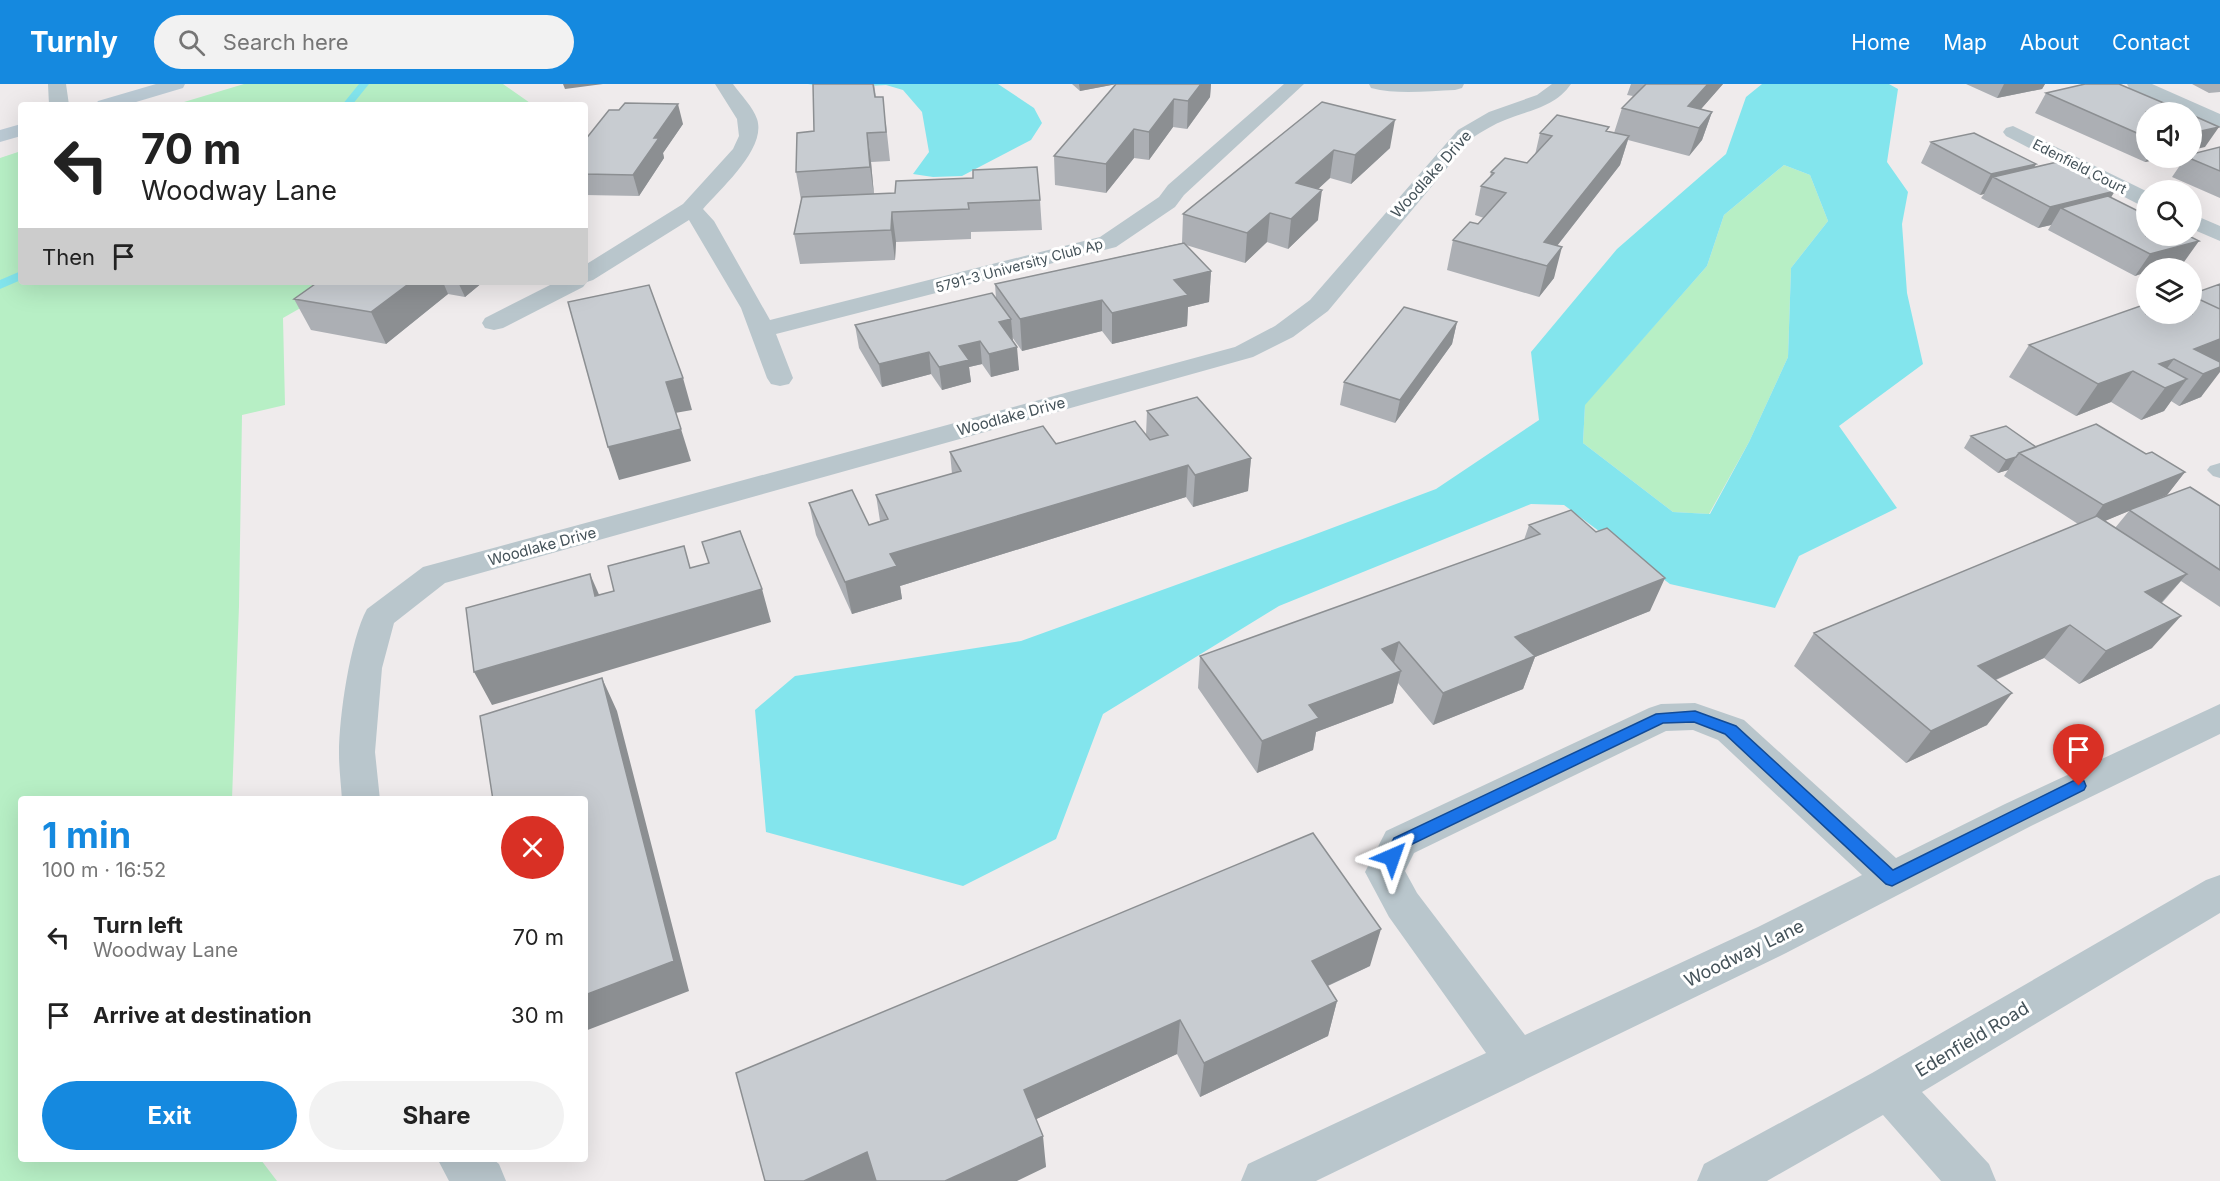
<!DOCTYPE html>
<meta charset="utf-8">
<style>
body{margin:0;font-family:Inter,sans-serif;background:#f2f2f2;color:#222;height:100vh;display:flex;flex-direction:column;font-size:22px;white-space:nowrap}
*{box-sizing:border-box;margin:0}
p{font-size:20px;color:#767676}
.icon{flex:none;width:33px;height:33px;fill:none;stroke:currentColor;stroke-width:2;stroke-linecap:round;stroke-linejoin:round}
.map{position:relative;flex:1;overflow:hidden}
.details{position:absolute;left:18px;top:712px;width:570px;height:366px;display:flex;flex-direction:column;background:#fff;border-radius:6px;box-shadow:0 6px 24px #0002}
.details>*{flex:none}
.guide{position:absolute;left:18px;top:18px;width:570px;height:183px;border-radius:6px;box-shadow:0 6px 24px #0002;background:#fff;color:#222;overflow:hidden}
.buttons{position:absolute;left:2136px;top:18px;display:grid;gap:12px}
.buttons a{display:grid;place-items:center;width:66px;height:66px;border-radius:50%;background:#fff;box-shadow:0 6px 24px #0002;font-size:30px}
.pin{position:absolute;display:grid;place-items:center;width:51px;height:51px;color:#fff;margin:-62px -26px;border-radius:50% 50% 50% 0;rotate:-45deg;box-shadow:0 0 6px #0007}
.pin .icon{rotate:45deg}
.me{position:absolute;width:66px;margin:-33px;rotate:43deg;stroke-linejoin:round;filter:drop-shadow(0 0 4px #0008)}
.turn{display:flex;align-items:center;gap:21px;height:126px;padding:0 24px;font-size:27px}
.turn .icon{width:78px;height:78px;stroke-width:2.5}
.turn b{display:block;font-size:42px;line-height:51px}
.then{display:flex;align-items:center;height:57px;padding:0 24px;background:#0003;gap:12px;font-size:22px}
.round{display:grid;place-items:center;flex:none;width:63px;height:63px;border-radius:32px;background:#f2f2f2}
.overview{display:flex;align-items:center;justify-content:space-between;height:102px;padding:0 24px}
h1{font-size:36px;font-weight:700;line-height:45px;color:#1589df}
.button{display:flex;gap:12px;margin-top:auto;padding:12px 24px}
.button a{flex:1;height:69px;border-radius:36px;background:#1589df;color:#fff;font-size:24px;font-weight:700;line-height:69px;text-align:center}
.button a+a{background:#f2f2f2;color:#222}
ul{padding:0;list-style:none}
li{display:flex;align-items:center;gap:18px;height:78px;padding:0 24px}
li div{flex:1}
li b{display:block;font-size:22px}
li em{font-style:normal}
header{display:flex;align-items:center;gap:36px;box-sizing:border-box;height:84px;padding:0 30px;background:#1589df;color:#fff}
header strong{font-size:28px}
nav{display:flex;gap:33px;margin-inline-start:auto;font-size:21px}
.search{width:420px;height:54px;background:#f2f2f2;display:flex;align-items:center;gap:15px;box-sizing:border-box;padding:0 21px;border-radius:33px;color:#767676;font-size:22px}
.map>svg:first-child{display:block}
</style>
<header>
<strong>Turnly</strong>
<div class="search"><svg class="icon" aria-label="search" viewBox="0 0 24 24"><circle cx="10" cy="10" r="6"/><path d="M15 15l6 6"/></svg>Search here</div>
<nav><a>Home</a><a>Map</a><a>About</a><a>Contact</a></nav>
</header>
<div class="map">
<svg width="2220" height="1097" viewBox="0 0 2220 1097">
<rect width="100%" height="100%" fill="#efebec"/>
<path fill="#b7efc5" d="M244,0H503L533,21H174Z
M21,67V198H346L283,234L285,321L242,331L239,522L232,715L21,716V1076H261L277,1097H0V74Z
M1784,81L1810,91L1828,137L1791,184L1788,273L1749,358L1709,430L1673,428L1583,359L1585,320L1707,182L1724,131Z"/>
<path fill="#83e5ed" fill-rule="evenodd" d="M808,0H998L1034,24L1042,39L1031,56L962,92L933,93L913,90L929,68L922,28L903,6L886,1L829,4Z
M1762,0H1889L1898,5L1887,78L1908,108L1902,140L1907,209L1923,280L1839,342L1897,424L1799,472L1775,524L1670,500L1564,421L1531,420L1279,522L1103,630L1056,755L963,802L766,748L755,626L795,592L1021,557L1300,456L1436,405L1539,336L1531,268L1617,165L1726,70L1746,13ZM1784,81L1810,91L1828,137L1791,184L1788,273L1749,358L1710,430L1673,428L1583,359L1585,321L1707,182L1724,131Z"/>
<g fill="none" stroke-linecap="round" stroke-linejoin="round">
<path fill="#83e5ed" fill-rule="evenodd" d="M359,0H369L352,21H342Z
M21,187V196L0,205V196Z"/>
<path fill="#b9c6cc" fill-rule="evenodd" d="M2220,379V394L2213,392L2207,386L2210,382Z"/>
<path fill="#b9c6cc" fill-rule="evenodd" d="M48,0H66L69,21H49Z
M715,0H733C741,11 753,23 757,35C767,64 721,104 703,125L714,137L770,236L1100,153L1159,113L1168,101L1284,0H1304L1184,111L1175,123L1116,163L776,250L793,294L789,300L780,302L771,300L767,294L741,224L689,136L593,196L587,198L583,203L503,244L494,246L485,244L482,239L485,234L556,198H585V181L683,120L733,65L739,52L737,35Z
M1369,0H1464L1462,4L1455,6C1428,7 1398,11 1371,4Z
M1552,0H1571C1555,23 1530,26 1505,36C1494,40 1483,47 1472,54L1328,227L1293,253L1253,273L445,499L394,539L382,584L375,668L380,716H342C341,700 339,685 339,669C339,633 350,556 367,525L423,483L1235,263L1275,242L1310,216L1458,46L1489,28L1537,11Z
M2127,0H2152L2220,30V43L2192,32V28H2184L2129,4Z
M2013,42L2146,107V121L2138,120L2006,52L2003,48L2006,44Z
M2192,130L2220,142V157L2192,145Z
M1695,619L1744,636L1896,774L2005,720L2220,620V650L2031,742L1786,869L1316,1097H1241L1248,1080L1486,969L1389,833L1365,788L1386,747L1649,624L1661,620ZM1693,646L1718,656L1862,791L1758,843L1525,951L1417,809L1405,787L1414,769L1666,647Z
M2220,791V829L1922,1008L1989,1080L1996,1097H1941L1883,1031L1767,1097H1697L1704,1080L1872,989L2206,796Z
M438,1076H494L499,1080L506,1097H449Z"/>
<path fill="#bbcad4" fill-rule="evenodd" d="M156,0H185L183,4L126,21H95L98,17Z
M21,40V52L0,58V46Z"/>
</g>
<path fill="#acafb4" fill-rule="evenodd" d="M874,0L876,13L886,40L890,77L871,78L874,110L1040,116L1042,146L971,148V155L896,158L895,176L800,180L794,150L801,116L796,88L814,47Z
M1072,0H1211L1210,13L1187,45L1173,43L1149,76L1134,74L1106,109L1055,101L1054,72L1116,0L1080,7Z
M1631,0H1723L1701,25L1712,28L1702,56L1689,72L1628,56L1620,81L1557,162L1554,194L1539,213L1447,186L1453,156L1478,140L1484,134L1475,131L1481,102L1490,93L1491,88L1527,79L1535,71L1540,49L1608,48L1614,49L1622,24L1633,12L1627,11Z
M1966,0H2045L2042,5L1997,14Z
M2192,0H2220V8L2209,9Z
M2046,9L2146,28V74H2164L2145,78L2035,29Z
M1322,18L1390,64L1351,100L1330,94L1318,105V136L1288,165L1267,158L1245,179L1186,161L1211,187L1209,218L1188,223L1187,242L1112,260L1102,247L1022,267L1012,253L1019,286L991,293L982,280L969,283L971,298L942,306L931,290L882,303L859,264L855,241L996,215L995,200L1182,159L1183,130Z
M683,40L663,69L664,74L639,112L585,111V56Z
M1931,58L2036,80L2034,84L2111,114L2184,178L2161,184H2146V188L2135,192L2048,146L2051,141L2038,144L1981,114L1984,110L1980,111L1921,79Z
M2220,63V114L2172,93L2185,74H2192Z
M318,198H483L465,213L448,210L386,260L311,246L294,215Z
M2220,200V277L2201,313L2179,322L2171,317L2164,327L2141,336L2111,318L2076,332L2009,293L2029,261L2146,230Z
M1457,238L1452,260L1395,339L1340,321L1344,298Z
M1147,327L1251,374L1248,407L1193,423L1186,413L900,502L902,515L852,530L816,451L809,419L869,441L880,437L876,411L952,390L950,368L1146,351Z
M1971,352L2036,363L2146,370L2185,388L2167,411L2134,424L2220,422V523L2181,497L2162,519L2152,564L2079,600L2044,574L1996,596L1987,641L1906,679L1794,582L1814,549L2078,440L2004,392L2008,386L1998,389L1964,364ZM2129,427L2115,444L2104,437Z
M1529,441L1650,527L1535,573L1523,605L1433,641L1398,599L1393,619L1316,648L1313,666L1257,689L1198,604L1200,572L1524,456Z
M1370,882L1328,902L1337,917L1328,952L1200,1013L1177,970L1036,1035L1046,1083L736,989Z"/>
<path fill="#8c8f92" d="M563,0H603L565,5Z
M1079,0H1117L1080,7Z
M1201,0H1211L1210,13L1187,45L1188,17Z
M1708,0H1723L1687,41L1688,22Z
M2004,0H2045L2042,5L1997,14Z
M1174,15L1173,43L1149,76V48Z
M678,20L683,40L663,69L664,74L639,112L633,91L654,54Z
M1712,28L1702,56L1689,72L1699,44Z
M1395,36L1390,64L1351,100L1355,71Z
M2219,43L2205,63L2192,66V49Z
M1134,45V74L1106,109V80Z
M867,49L871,78L874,112L870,83Z
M1629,52L1620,81L1542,181L1544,158Z
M1334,66L1330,94L1293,128L1296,99Z
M2148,74H2164L2145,78Z
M2036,80L2024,101L1993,93L1984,110L1980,111L1991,90Z
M1322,106L1318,136L1288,165L1291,135Z
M2115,107L2102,128L2061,124L2051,141L2038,144L2050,123Z
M892,128L896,158L895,176L891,146Z
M1270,129L1267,158L1245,179L1247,149Z
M2199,157L2184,178L2161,184H2146V188L2135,192L2150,170Z
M1562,163L1554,194L1539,213L1547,182Z
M1211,187L1209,218L1188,223L1187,242L1112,260V229L1174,196Z
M411,198H443L448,210L386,260L371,228Z
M458,198H483L465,213Z
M1102,216V247L1022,267L1020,235Z
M1011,235L1013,257L999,238Z
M1457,238L1452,260L1395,339L1400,316Z
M2220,255V277L2196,287L2194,265Z
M980,257L982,280L969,283L971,298L942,306L939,283L959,262Z
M1017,263L1019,286L991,293L989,270Z
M929,268L931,290L882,303L879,280Z
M2174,275L2156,299L2159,280Z
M2220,283V288L2201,313L2179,322L2203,290Z
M2133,287L2111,318L2076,332L2098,300Z
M683,294L692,326L675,329L666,298Z
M2187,295L2164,327L2141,336L2165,304Z
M681,345L691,377L619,396L608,363Z
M2016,373L2008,386L1998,389L2006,376Z
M1251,374L1248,407L1193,423L1195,391Z
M1188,381L1186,413L900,502L902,515L852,530L845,498L890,470Z
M2185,388L2167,411L2086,445L2103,421Z
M590,490L604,522L595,512Z
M2187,490L2158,522L2145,508Z
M1665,494L1650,527L1535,573L1523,605L1433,641L1443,609L1515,553Z
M762,505L771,538L492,621L474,588Z
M2181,532L2152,564L2079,600L2106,567Z
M2070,541L2044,574L1954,614L1978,582Z
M1399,558L1391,591L1401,587L1393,619L1316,648L1313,666L1257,689L1262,657L1382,565Z
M602,594L617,627L689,907L585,947V911Z
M2012,609L1987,641L1906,679L1931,647Z
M1381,845L1370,882L1303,913L1312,877Z
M1337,917L1328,952L1200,1013L1204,979Z
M1180,936L1177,970L1028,1039L1024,1006Z
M1043,1052L1046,1083L1017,1097H945Z
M867,1068L877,1097H804Z"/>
<path fill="#c8ccd1" stroke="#8c8f92" stroke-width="1.5" d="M813,0H873L875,13H883L886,48L867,49L870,83L796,88L797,49L814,47Z
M1116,0H1201L1188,17L1174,15L1149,48L1134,45L1106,80L1054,72Z
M1646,0H1708L1688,22L1712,28L1699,44L1622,24Z
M2085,0H2119L2185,28H2146V53L2046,9Z
M1322,18L1395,36L1355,71L1334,66L1296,99L1322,106L1291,135L1270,129L1247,149L1183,130Z
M625,19L678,20L654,54H659L633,91L585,90V56L609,26H619Z
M1557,31L1609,43L1606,47L1629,52L1544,158L1562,163L1547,182L1453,156L1470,138L1478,140L1506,109L1481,102L1494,89L1491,88L1505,74L1527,79L1552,52L1540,49Z
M2192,31L2219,43L2192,49Z
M1974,49L2036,80L1991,90L1931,58Z
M2220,63V87L2189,74H2192V70Z
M2057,78L2115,107L2050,123L1993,93Z
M1037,83L1040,116L968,119L969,125L892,128L891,146L794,150L802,113L895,109L896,97L973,94V86Z
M2108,112L2146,131V152H2189L2199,157L2150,170L2061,124Z
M1184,159L1211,187L1174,196L1188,211L1112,229L1102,216L1020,235L995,200Z
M318,198H411L371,228L294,215Z
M2220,200V225L2192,212V210Z
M649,201L683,294L666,298L681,345L608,363L568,218Z
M992,209L1011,235L999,238L1017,263L989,270L980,257L959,262L969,276L939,283L929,268L879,280L855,241Z
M2192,212L2220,225V255L2194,265L2220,278V283L2203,290L2174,275L2159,280L2187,295L2165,304L2133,287L2098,300L2029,261L2146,220V230H2192Z
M1404,223L1457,238L1400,316L1344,298Z
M1197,313L1251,374L1195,391L1188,381L890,470L897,482L845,498L809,419L852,406L869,441L888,435L876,411L961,387L950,368L1043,342L1056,360L1135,337L1150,356L1168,351L1147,327Z
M2096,340L2146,370L2152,368L2185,388L2103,421L2019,369Z
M2006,342L2036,363L2019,369L2016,373L2006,376L1971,352Z
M2190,403L2220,422V486L2129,426Z
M1571,426L1596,448L1607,444L1665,494L1515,553L1535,572L1443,609L1399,558L1382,565L1401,587L1309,621L1319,634L1262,657L1200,572L1540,450L1529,441Z
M2097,432L2187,490L2145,508L2181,532L2106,567L2070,541L1978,582L2012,609L1931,647L1814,549Z
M740,447L762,505L474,588L466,524L590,490L595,512L614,507L608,482L684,462L690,484L709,479L702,458Z
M602,594L674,877L585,911V716H493L480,632Z
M1313,749L1381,845L1312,877L1337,917L1204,979L1180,936L1024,1006L1043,1052L945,1097H876L867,1068L804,1097H765L736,989Z"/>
<path fill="#1a73e8" stroke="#114b97" stroke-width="1.5" d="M1695,627L1736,642L1893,786L2073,697L2079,696L2084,697L2086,702L2084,706L1892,802L1886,800L1725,650L1694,638L1663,639L1406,763L1398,778L1392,780L1387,778L1384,773L1394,754L1656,630Z"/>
<g text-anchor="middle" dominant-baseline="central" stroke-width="6" stroke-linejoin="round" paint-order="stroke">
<g font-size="14" fill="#445259" stroke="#fff">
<text transform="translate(2080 82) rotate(27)">Edenfield Court</text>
<text transform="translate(1019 181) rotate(-15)">5791-3 University Club Ap</text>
</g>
<g font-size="15" fill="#445259" stroke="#fff">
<text transform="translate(1431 90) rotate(-48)">Woodlake Drive</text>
<text transform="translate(1011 332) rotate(-15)">Woodlake Drive</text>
<text transform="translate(542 462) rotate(-15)">Woodlake Drive</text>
</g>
<g font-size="18" fill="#445259" stroke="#fff">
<text transform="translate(1744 869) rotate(-26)">Woodway Lane</text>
<text transform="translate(1972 955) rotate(-31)">Edenfield Road</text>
</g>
</g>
</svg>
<div class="buttons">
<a><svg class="icon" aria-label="sound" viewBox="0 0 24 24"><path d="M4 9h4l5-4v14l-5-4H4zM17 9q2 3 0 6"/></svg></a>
<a><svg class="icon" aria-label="search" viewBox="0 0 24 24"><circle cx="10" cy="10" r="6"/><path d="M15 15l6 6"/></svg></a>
<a><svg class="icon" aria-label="layers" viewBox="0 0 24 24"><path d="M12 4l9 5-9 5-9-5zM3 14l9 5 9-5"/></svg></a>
</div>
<div class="pin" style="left:2079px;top:702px;background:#d93025"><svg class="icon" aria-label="arrive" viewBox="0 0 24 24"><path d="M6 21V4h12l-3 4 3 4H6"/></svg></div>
<svg class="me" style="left:1392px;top:773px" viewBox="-20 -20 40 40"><path d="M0-17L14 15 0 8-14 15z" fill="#1a73e8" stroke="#fff" stroke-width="4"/></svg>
<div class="guide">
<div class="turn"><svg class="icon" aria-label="left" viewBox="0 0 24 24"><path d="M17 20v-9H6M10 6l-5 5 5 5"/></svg><div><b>70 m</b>Woodway Lane</div></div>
<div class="then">Then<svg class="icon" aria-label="arrive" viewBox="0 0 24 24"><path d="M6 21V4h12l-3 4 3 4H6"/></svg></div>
</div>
<section class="details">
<div class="overview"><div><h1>1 min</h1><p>100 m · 16:52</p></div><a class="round" style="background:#d93025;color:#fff"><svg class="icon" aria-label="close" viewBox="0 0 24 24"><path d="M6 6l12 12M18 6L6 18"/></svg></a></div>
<ul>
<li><svg class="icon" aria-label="left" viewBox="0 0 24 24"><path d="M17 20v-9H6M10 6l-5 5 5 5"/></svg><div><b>Turn left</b><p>Woodway Lane</p></div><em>70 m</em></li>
<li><svg class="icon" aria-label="arrive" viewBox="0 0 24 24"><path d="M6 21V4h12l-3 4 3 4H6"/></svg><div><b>Arrive at destination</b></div><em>30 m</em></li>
</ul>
<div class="button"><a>Exit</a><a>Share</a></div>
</section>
</div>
